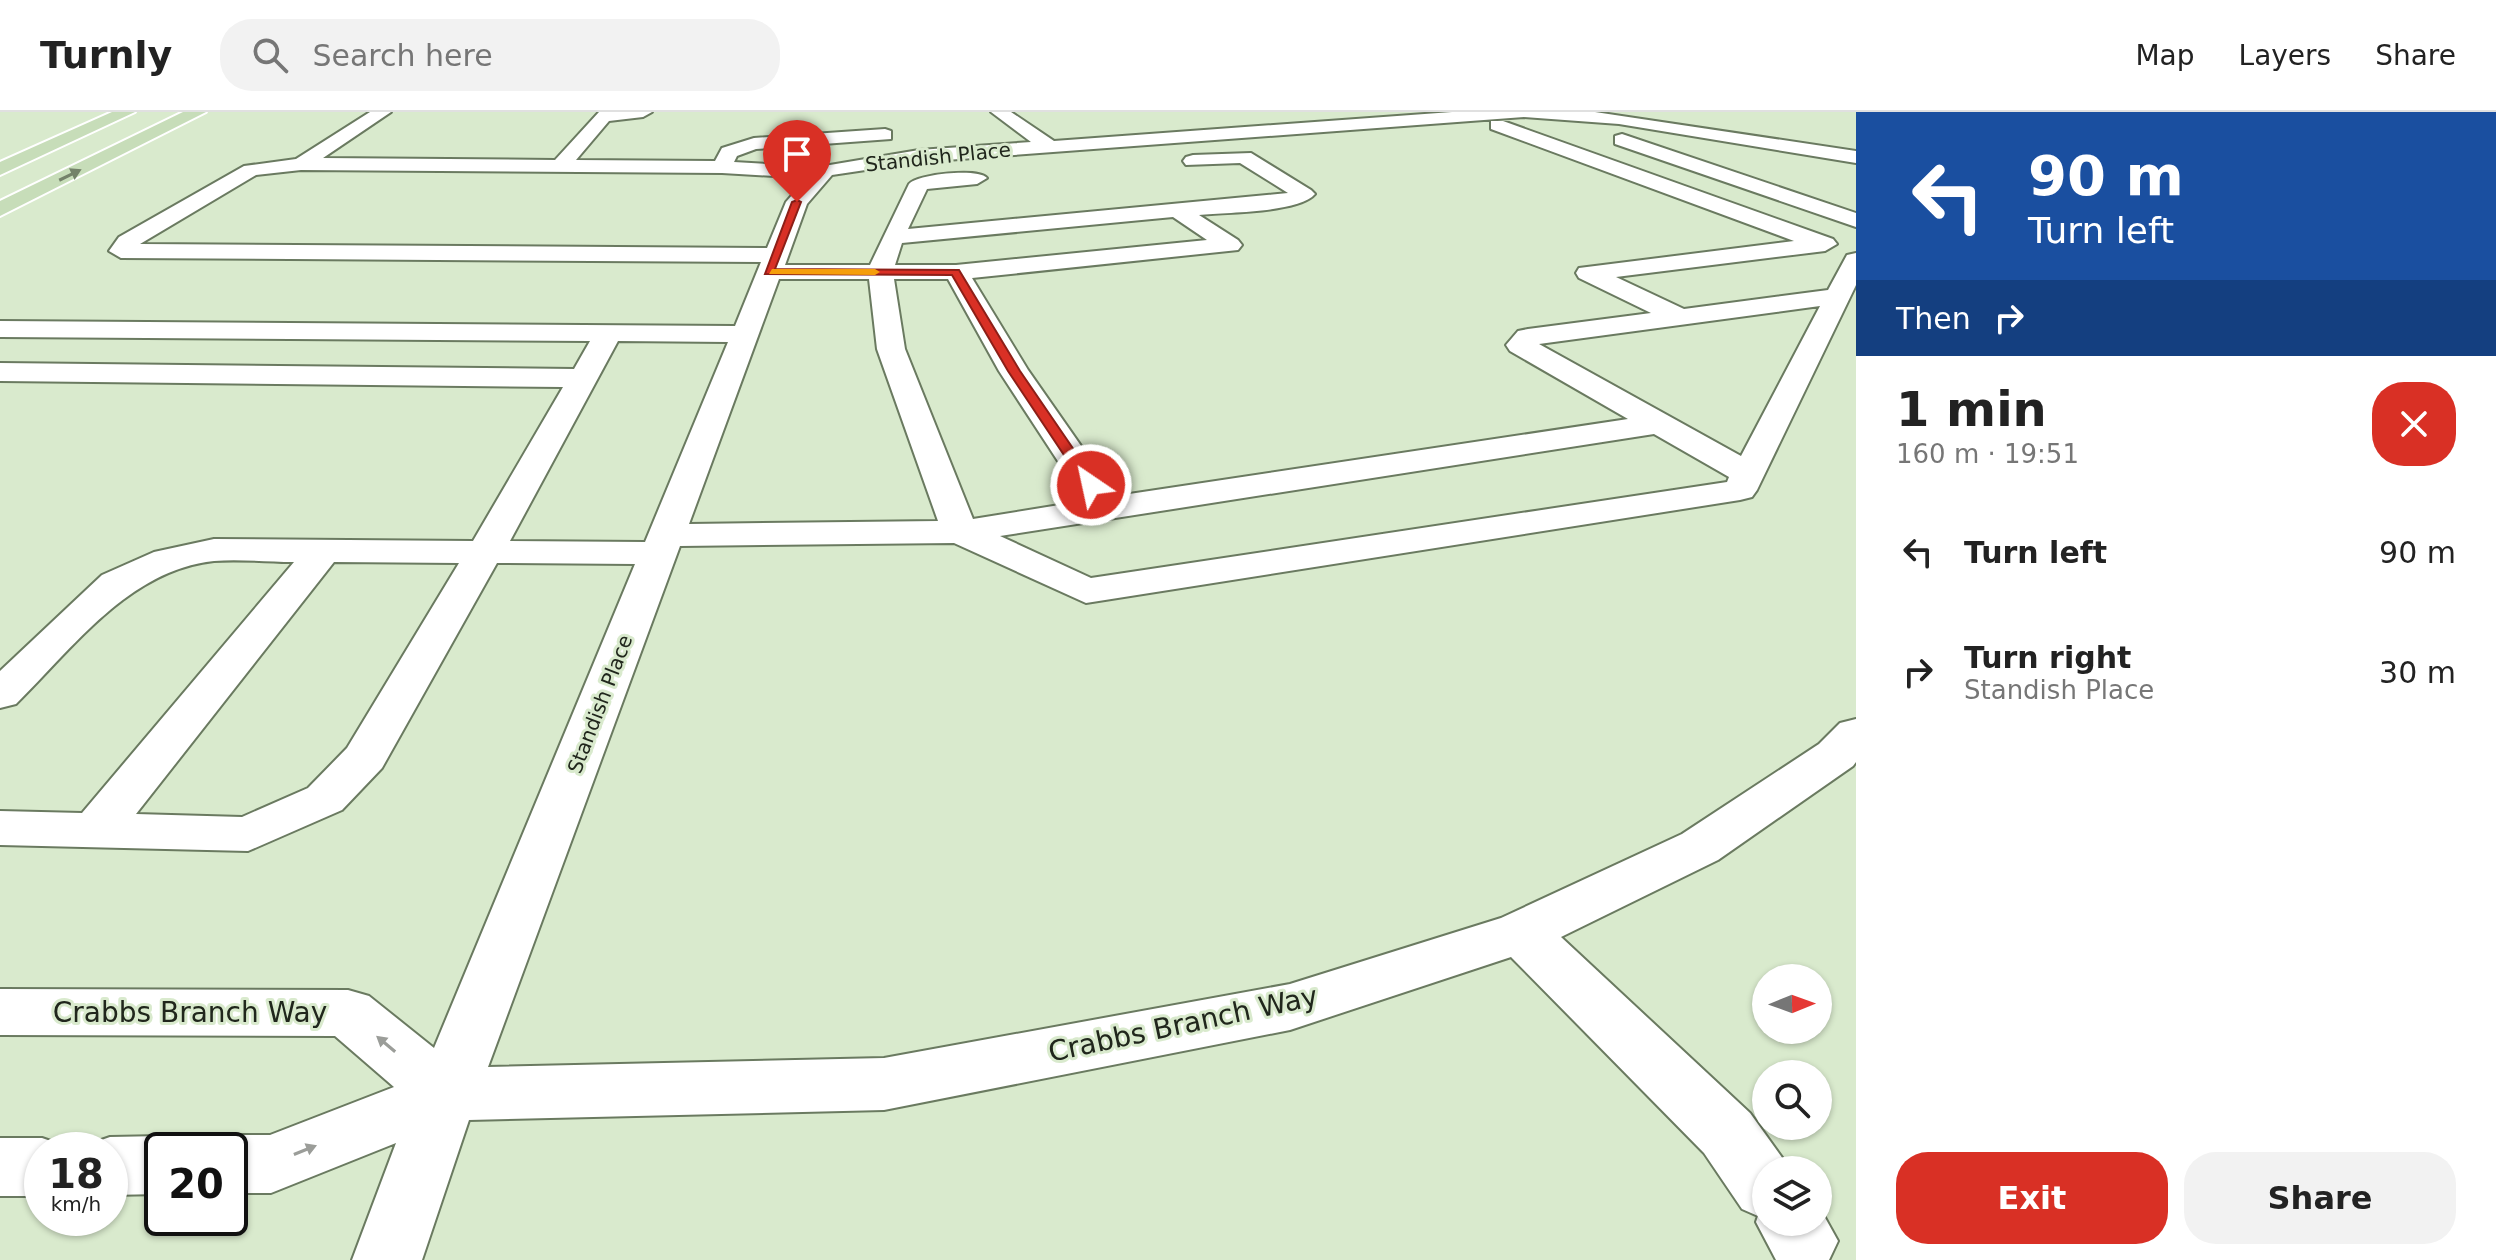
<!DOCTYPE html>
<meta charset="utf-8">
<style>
body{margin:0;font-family:"DejaVu Sans",sans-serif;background:#f2f2f2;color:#222;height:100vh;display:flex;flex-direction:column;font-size:30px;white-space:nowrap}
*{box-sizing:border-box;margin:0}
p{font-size:26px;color:#767676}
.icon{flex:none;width:44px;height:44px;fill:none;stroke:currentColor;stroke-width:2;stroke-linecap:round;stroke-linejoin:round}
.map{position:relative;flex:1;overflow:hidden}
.panel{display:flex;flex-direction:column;background:#fff;width:640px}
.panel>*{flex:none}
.banner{background:#1a4fa0;color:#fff;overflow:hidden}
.needle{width:52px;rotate:89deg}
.controls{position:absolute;left:1752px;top:852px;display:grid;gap:16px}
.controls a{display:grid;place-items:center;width:80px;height:80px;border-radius:50%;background:#fff;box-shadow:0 2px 6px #0004;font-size:40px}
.speed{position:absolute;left:24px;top:1020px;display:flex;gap:16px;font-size:40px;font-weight:700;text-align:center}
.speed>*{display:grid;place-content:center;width:104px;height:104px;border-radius:50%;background:#fff;box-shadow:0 2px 6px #0004;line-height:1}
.speed small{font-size:20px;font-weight:400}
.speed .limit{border:4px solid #111;border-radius:12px;background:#fff;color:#111}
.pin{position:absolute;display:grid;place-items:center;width:68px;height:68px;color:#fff;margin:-82px -34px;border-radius:50% 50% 50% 0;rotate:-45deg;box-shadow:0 0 8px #0007}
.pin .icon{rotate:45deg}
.me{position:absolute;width:88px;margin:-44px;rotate:326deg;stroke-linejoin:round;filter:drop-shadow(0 0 6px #0008)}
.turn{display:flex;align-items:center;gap:28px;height:168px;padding:0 40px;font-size:36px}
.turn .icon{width:104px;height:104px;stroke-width:2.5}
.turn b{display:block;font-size:56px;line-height:68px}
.then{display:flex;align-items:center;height:76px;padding:0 40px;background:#0003;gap:16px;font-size:30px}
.round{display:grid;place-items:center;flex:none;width:84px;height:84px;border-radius:32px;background:#f2f2f2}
.overview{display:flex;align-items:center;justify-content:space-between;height:136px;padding:0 40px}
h1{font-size:48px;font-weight:600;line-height:60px}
.action{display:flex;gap:16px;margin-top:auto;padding:16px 40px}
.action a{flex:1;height:92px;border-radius:32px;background:#d93025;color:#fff;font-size:32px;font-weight:600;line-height:92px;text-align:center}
.action a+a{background:#f2f2f2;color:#222}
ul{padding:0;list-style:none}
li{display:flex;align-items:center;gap:24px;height:120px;padding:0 40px}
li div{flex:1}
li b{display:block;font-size:30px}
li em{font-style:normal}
header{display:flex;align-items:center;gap:48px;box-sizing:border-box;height:112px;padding:0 40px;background:#fff;border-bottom:2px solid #e0e0e0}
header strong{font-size:38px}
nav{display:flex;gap:44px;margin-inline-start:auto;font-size:28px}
.search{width:560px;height:72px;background:#f2f2f2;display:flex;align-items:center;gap:20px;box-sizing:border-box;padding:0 28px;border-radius:32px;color:#767676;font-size:30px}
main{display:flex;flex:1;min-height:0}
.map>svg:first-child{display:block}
</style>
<header>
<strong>Turnly</strong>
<div class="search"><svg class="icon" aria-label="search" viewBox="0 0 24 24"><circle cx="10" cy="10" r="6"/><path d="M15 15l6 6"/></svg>Search here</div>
<nav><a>Map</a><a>Layers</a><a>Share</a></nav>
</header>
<main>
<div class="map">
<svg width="1856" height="1148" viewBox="0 0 1856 1148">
<rect width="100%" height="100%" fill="#d9eacd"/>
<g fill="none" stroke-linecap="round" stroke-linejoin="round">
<g stroke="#6a7a60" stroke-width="4">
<path id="minor" d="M370,0H391L323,46L555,48L599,0H652L643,5L609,9L576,48L715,49L722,36L754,26L885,17L891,19V27L756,37L737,44L734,50L818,55L919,38L1031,30L991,0H1011L1054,29L1452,0H1595L1856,39V51L1619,12L1524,5L919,50L832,63L807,92L785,153H870L909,72C918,62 978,56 987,66L977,72L927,77L908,117L1288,81L1240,51L1186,53L1183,49L1186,45L1193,43L1251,41L1311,78L1315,82C1299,101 1225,100 1199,103L1238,128L1242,133L1238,138L972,166L1028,258L1116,384L1628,307L1510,239L1506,233L1518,219L1528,217L1651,201L1579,166L1576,161L1579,156L1794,129L1491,17V9H1503L1833,127L1837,132L1825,139L1616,165L1684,197L1828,178L1847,143L1856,141V173L1757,378L1752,385L1740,388L1086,491L954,431L680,434L488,955L884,946L1290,872L1501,806L1682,722L1819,632L1840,611L1856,607V650L1853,654L1718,748L1561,825L1750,1001L1791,1058H1766V1110H1818V1093L1838,1129L1829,1148H1776L1756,1110L1758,1104L1742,1097L1704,1041L1511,845L1290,918L884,998L469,1008L422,1148H352L396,1031L271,1081H230V1038H203L207,1031L230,1023H270L394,975L335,924L0,923V877L348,878L369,884L434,936L635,452L497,451L382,656L342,698L248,739L0,733V699L82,701L294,450C268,450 240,447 214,449C129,458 73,536 16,592L0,596V559L102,463L154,440L214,427L473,429L563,275L0,269V251L574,257L590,229L0,225V209L735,214L761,150L121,146L109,139L119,125L244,54L296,47ZM301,58L722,61L807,66L786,90L767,136L140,132L256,63ZM1173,105L1207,128L956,153H895L902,131ZM779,167H869L877,237L938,409L689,412ZM894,167H948L999,259L1084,389L973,407L905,237ZM1820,194L1741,344L1539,232ZM618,229L728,230L645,430L510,429ZM1654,322L1729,365L1727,370L1091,466L1000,424ZM334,450L459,451L347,636L308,676L242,705L136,702Z
M1622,22L1856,101V115L1615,32V24Z
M162,1024L185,1032L188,1038H162V1082L110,1083V1038H84L87,1033L110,1025Z
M0,1026H42L65,1034L67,1038H42V1084H0Z"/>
</g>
<g stroke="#fff" stroke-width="4">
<path id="major" d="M112,0H135L0,63V50Z
M183,0H206L0,104V89Z"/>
</g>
<use href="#minor" fill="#fff" fill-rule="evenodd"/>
<use href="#major" fill="#c7ddb9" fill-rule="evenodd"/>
</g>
<defs><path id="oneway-solid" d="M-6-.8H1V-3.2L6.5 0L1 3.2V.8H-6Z" transform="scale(2)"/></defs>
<use fill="#74826a" href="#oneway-solid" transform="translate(70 63) rotate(-26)"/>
<g fill="#9b9d99">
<use href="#oneway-solid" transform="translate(386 932) rotate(-140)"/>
<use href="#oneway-solid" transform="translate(305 1038) rotate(-22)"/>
</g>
<path fill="#d93025" stroke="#8d1f18" stroke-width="2" d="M797,88L801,90L775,157L959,158L1020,259L1098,373L1096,376L1084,373L1008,259L952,163L765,162L792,90Z"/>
<path fill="#f59e0b" d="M772,157H875L880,160L875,163L769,162Z"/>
<g text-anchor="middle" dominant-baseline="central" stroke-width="6" stroke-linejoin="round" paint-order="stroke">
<g font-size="20" fill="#20261c" stroke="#d9eacd">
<text transform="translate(938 45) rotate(-6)">Standish Place</text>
<text transform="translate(600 592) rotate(-69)">Standish Place</text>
</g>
<g font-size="28" fill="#20261c" stroke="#d9eacd">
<text x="190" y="900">Crabbs Branch Way</text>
<text transform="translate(1183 912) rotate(-12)">Crabbs Branch Way</text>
</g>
</g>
</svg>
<div class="controls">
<a><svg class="needle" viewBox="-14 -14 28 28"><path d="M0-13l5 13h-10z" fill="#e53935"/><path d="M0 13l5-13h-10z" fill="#767676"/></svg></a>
<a><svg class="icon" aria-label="search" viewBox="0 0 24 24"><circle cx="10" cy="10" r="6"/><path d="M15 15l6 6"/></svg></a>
<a><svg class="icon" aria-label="layers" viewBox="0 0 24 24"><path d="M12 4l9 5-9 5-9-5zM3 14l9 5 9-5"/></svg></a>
</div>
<div class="speed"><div>18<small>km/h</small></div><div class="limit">20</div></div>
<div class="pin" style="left:797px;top:90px;background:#d93025"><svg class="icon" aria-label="arrive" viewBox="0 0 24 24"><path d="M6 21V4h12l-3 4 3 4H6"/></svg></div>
<svg class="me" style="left:1091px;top:373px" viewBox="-20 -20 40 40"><circle r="17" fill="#d93025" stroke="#fff" stroke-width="3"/><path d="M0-11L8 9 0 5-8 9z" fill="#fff"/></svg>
</div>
<section class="panel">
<div class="banner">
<div class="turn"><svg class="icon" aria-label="left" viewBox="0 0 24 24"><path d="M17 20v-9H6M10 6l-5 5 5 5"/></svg><div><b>90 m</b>Turn left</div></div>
<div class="then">Then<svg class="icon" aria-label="right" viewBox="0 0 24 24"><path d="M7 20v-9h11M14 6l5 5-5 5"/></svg></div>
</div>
<div class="overview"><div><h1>1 min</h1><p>160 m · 19:51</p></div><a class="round" style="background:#d93025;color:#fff"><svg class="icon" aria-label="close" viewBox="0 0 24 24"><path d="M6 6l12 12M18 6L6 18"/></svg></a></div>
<ul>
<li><svg class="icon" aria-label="left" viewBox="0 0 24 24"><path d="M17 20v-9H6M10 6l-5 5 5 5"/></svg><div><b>Turn left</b></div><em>90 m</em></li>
<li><svg class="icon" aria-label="right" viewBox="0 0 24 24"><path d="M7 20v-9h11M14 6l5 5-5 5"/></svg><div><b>Turn right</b><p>Standish Place</p></div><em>30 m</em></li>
</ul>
<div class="action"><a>Exit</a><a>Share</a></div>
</section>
</main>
